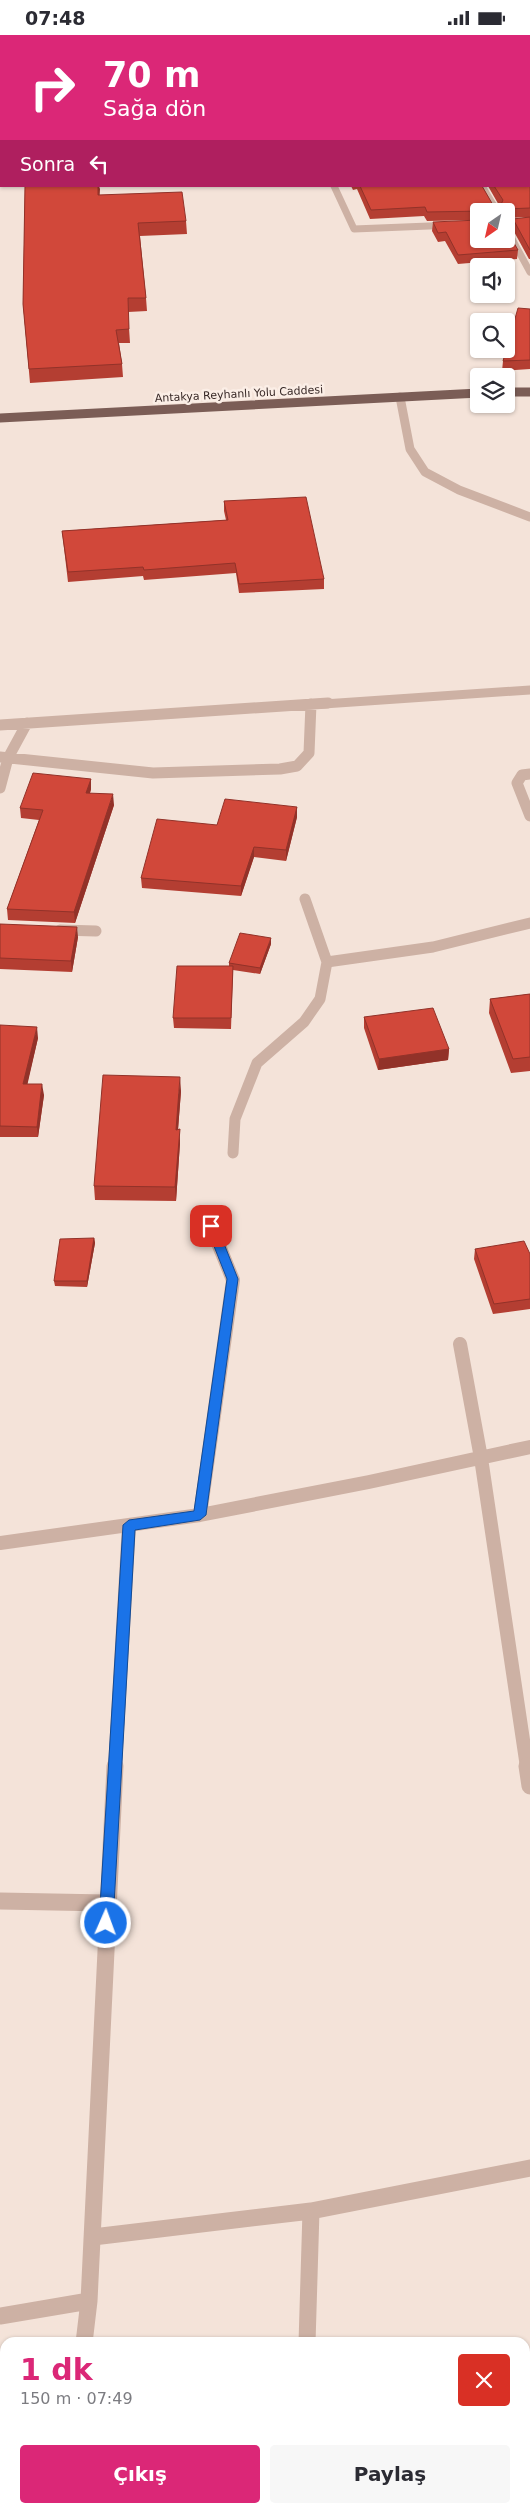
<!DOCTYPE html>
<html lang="tr">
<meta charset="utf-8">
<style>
body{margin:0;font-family:"DejaVu Sans",sans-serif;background:#f7f7f7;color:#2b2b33;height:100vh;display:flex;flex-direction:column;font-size:19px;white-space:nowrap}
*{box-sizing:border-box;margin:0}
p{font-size:16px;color:#7c7c81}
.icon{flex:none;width:28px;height:28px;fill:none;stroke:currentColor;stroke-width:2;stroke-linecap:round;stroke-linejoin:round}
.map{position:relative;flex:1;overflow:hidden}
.sheet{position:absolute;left:0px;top:2302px;width:530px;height:176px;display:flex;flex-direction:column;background:#fff;border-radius:15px 15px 0 0;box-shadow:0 1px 4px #0004}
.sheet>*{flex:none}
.guide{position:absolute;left:0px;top:0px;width:530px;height:152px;box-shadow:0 1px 4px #0004;background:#db2777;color:#fff;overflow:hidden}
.needle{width:32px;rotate:214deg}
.buttons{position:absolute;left:470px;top:168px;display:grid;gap:10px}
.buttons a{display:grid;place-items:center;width:45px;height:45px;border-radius:5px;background:#fff;box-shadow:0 1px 4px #0004;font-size:25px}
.pin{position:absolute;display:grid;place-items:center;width:42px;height:42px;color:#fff;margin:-21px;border-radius:10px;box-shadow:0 2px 8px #0006}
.me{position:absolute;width:55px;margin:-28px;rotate:2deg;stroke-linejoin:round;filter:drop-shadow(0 0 4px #0008)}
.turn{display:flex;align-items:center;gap:18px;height:105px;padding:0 20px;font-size:22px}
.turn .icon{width:65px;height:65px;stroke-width:2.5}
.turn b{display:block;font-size:35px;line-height:42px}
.then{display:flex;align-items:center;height:48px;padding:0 20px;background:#0003;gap:10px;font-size:19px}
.round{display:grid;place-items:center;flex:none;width:52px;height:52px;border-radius:5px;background:#f7f7f7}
.head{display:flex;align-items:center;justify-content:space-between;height:85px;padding:0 20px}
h1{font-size:30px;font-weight:700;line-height:38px;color:#db2777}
.action{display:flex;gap:10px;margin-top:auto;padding:10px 20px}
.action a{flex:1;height:58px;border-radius:5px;background:#db2777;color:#fff;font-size:20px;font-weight:700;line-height:58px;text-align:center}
.action a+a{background:#f7f7f7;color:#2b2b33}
.status{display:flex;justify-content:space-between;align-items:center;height:35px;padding:0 25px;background:#fff;direction:ltr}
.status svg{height:14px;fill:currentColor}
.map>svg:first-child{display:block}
</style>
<div class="status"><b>07:48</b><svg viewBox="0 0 49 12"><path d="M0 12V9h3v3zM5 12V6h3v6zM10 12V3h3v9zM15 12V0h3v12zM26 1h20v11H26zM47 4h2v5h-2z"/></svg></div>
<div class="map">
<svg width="530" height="2478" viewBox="0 0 530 2478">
<rect width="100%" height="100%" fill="#f4e3d9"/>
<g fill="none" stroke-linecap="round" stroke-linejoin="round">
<path stroke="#cdb1a4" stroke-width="7" d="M334,151L354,194L479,189
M482,151L497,176
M506,193L530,237"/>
<path stroke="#cdb1a4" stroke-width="9" d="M400,362L410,414L425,437L459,455L530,482
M309,670L530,655"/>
<path stroke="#cdb1a4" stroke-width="11" d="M0,690L328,668
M0,722L153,738L280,734L297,731L309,718L311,669
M530,739L522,740L517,748L530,781
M0,753L8,723L27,688
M60,895L96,896
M327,927L433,912L530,888
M233,1118L235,1084L257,1028L304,987L320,964L327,927L305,864"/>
<path stroke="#cdb1a4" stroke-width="14" d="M460,1309L481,1423L527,1732
M200,1480L233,1245L211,1191
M0,1508L200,1480L369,1447L530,1412
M115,1732L129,1490"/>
<path stroke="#cdb1a4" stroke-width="17" d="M527,1731L530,1751
M0,1866L107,1868
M93,2202L311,2176
M0,2281L89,2266L115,1731
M84,2308L89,2266
M307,2308L311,2176L530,2133
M63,2474V2478
M302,2478L303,2474"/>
<path stroke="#7b5d56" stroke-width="9" d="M506,357H530
M0,383L479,358"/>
</g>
<path fill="#b43e32" d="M530,20V182L506,183V176H479V185L427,186L424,181L370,184L357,154L353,155L351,151H482L493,170L500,172L488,151H529Z
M25,151H99V160L186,186L187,199L140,201L146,263L147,276L128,277L130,308H119L122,329L123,342L30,348L23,269Z
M530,182V224H529L512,193L513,184Z
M433,187L518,215L517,224L458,229L445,206L438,207L432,196Z
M530,274V334L502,336L503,326Z
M224,466L324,544V554L239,558L236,538L144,545L143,541L68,547L62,496L226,485L224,476Z
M91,744V754L90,758L114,770L75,888L8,885L7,874L39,785L21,783L20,773Z
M297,772V782L286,826L254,822L241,861L142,853L141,843L217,790Z
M0,889L78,902L72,937L0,934Z
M271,909L260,939L233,935L231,994L174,993L173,983L229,931V928Z
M530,959V1036L511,1038L489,978L490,964Z
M364,982L449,1014L448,1025L378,1035L364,993Z
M0,990L38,1003L27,1049L44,1060L38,1102H0Z
M181,1056L178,1094L180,1108L176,1166L95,1165L94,1151Z
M94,1203L95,1208L87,1252L55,1251L54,1246Z
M475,1214L530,1219V1274L493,1279L474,1224Z
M525,2413L530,2451L527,2455H525Z"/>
<path fill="#923229" d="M529,9H530V17H529Z
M98,151H99L100,154L99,173Z
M91,744V754L87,768L86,758Z
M113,759L114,770L75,888L74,877Z
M297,772V782L286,826V815Z
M254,812V822L241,861V851Z
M77,892L78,902L72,937L71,926Z
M271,903V909L260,939V933Z
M37,992L38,1003L25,1060L23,1049Z
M449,1014L448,1025L378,1035L379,1024Z
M180,1042L181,1056L177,1108L176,1095Z
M42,1049L44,1060L38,1102L37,1092Z
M180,1094V1108L176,1166L175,1152Z
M94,1203L95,1208L87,1252V1246Z"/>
<path fill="#d1483a" stroke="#923229" d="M249,0H530V9H529V1H248Z
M529,20H530V173L506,174L503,176H483L427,177L425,172L371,175L360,151H482L493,170L500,172L503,165L494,151H529Z
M25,151H98V160L182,157L186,186L138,188L146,263H128L129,294L116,295L122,329L29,334L23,269Z
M530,182V215L513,184Z
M479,185V204H506V194L518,215L458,220L446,197L438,198L433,187Z
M518,273L530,274V325L503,326Z
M306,462L324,544L239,549L235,528L144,535L143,532L68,537L62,496L228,485L224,466Z
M33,738L91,744L86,758L113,759L74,877L7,874L43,775L20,773Z
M225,764L297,772L286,815L254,812L241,851L141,843L157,784L217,790Z
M0,889L77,892L71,926L0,923Z
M240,898L271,903L260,933L229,928Z
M177,931H233L231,983H173Z
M530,959V1022L513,1024L490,964Z
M433,973L449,1014L379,1024L364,982Z
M0,990L37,992L23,1049H42L37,1092L0,1091Z
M103,1040L180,1042L176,1095L180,1094L175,1152L94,1151Z
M94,1203L87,1246H54L60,1204Z
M524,1206L530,1219V1264L494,1269L475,1214Z
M525,2413L530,2451H525Z"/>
<path fill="#1a73e8" stroke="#114b97" d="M211,1187L217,1191L238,1244L206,1480L200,1485L135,1495L113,1888L111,1893L106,1895L101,1893L99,1888L123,1490L129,1485L194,1476L227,1244L206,1191Z"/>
<g text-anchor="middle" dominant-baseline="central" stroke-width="5" stroke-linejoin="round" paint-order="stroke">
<g font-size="11" fill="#382927" stroke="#fbeee6">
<text transform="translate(239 359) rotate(-3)">Antakya Reyhanlı Yolu Caddesi</text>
</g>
</g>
</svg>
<div class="buttons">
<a><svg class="needle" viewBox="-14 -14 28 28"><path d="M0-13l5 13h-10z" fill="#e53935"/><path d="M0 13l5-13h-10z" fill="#7c7c81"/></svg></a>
<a><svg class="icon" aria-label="sound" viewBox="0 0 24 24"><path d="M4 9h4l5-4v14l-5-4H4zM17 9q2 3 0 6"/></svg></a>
<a><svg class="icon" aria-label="search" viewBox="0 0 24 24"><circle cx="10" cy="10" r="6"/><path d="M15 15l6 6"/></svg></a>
<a><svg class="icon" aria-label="layers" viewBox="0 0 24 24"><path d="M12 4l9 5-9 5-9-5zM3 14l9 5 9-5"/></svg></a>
</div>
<div class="pin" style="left:211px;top:1191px;background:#d93025"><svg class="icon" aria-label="arrive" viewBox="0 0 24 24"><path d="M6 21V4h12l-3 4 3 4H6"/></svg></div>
<svg class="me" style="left:106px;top:1888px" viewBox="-20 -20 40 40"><circle r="17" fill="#1a73e8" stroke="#fff" stroke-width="3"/><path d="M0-11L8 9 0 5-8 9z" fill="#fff"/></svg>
<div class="guide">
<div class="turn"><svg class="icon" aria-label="right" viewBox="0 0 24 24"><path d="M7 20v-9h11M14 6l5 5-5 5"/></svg><div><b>70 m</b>Sağa dön</div></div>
<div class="then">Sonra<svg class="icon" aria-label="left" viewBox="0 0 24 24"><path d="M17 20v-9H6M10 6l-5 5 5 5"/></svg></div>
</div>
<section class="sheet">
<div class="head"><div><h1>1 dk</h1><p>150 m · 07:49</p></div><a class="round" style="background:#d93025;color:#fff"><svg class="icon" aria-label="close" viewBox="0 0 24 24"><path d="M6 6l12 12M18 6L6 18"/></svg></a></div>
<div class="action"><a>Çıkış</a><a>Paylaş</a></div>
</section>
</div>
